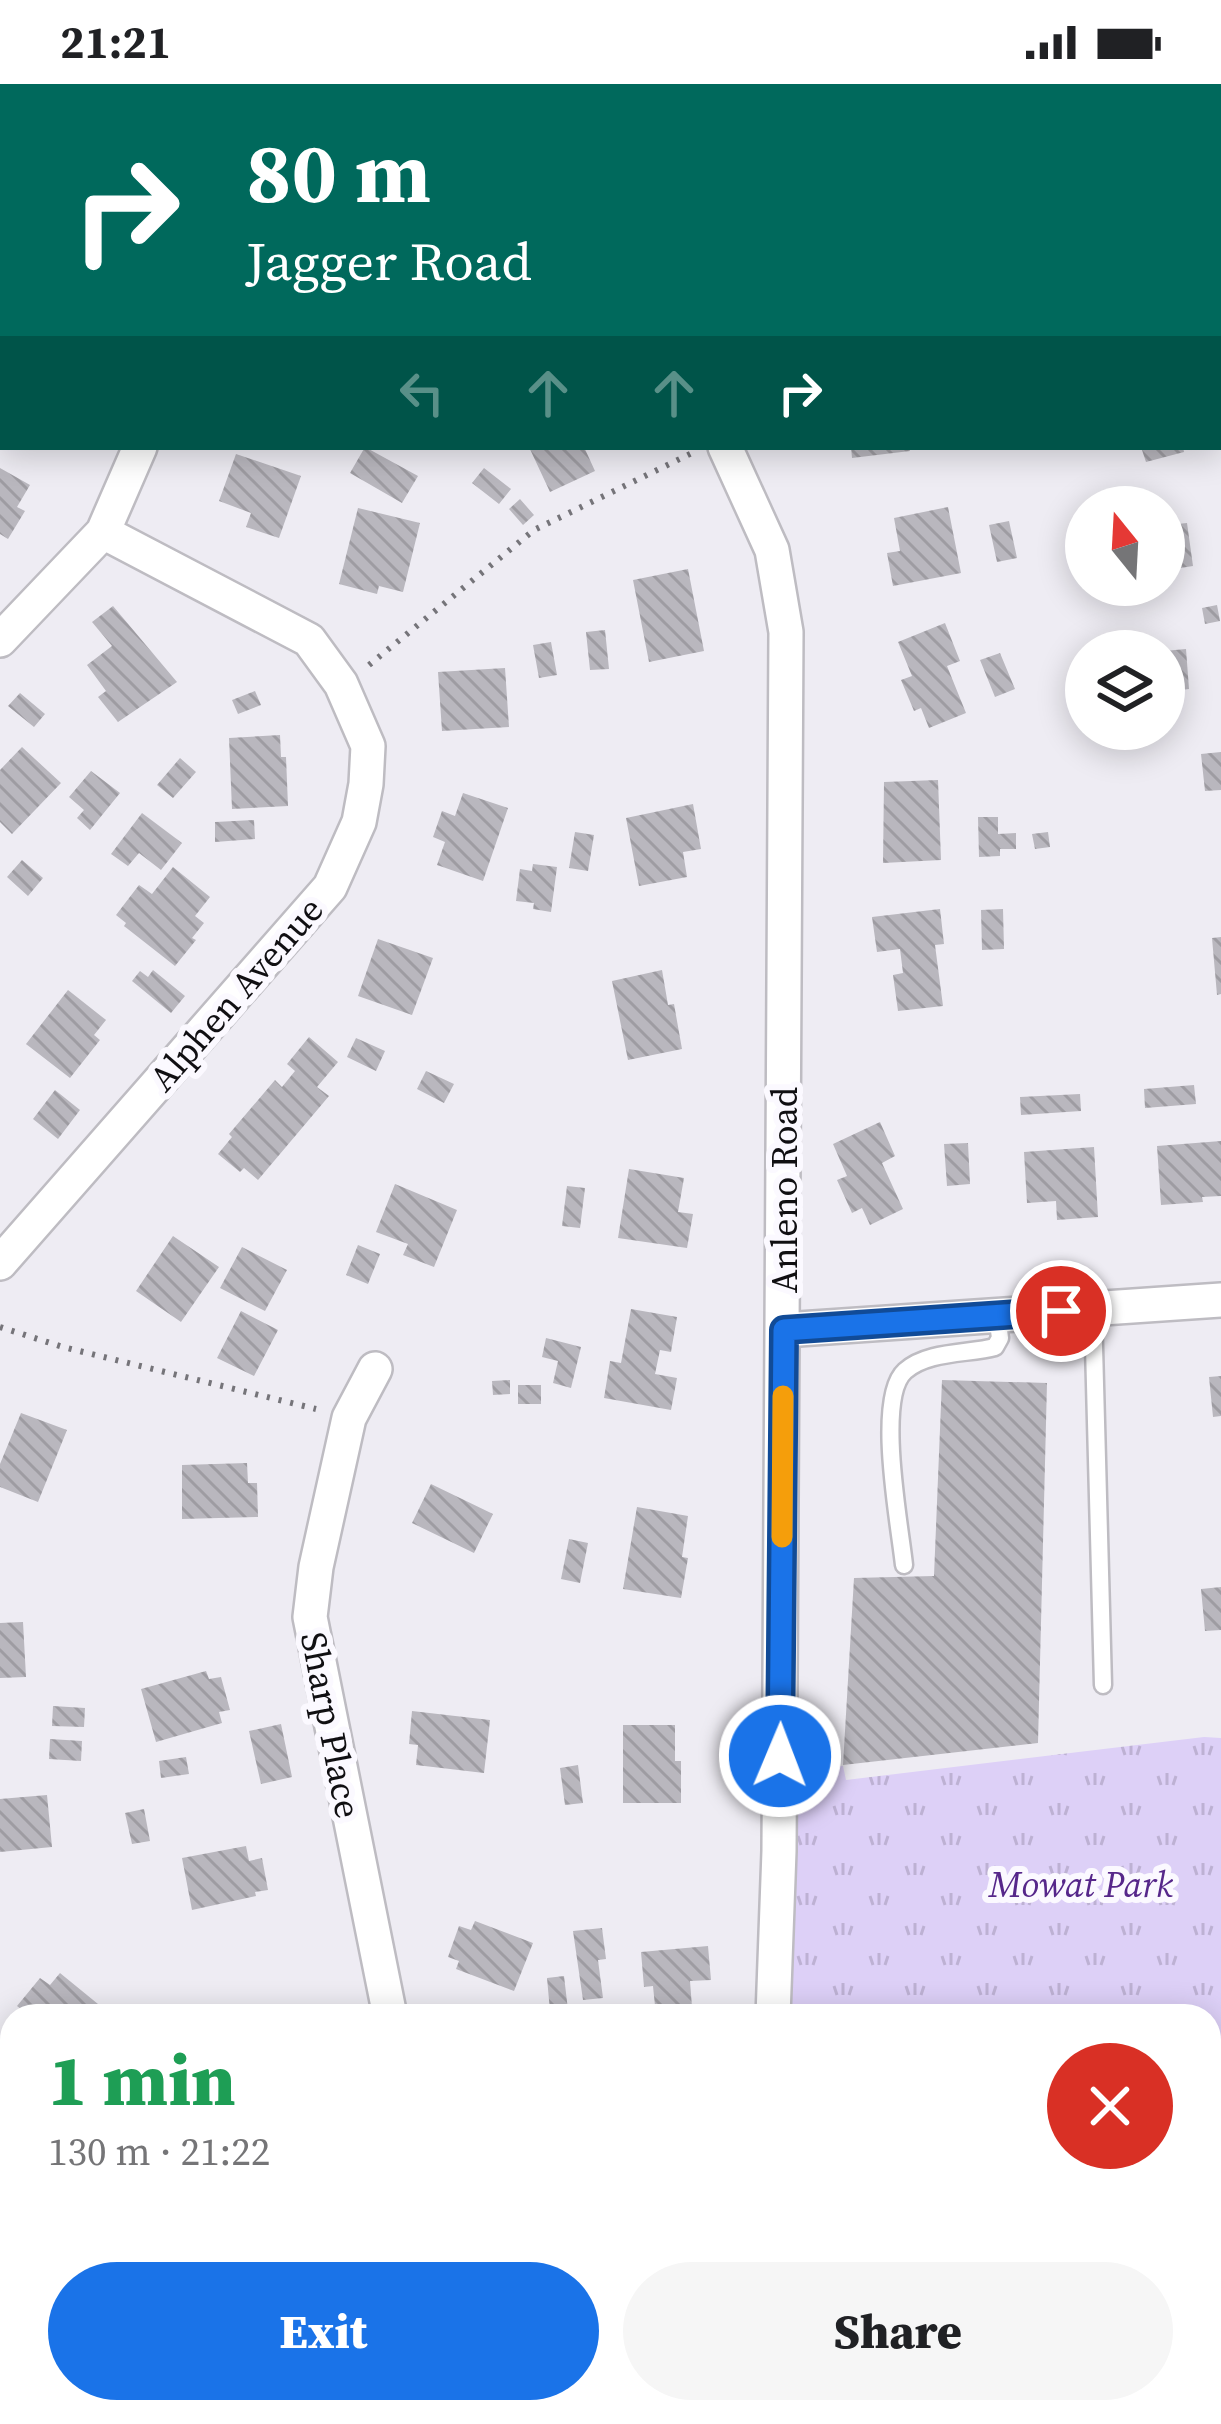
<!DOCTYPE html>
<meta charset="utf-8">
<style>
body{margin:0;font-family:"Source Serif 4",serif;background:#f6f6f6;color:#202124;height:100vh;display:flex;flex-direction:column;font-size:45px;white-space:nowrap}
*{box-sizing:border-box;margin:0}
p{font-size:39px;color:#757577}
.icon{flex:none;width:66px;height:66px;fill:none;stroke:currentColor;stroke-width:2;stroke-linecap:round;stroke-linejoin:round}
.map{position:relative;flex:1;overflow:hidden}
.drawer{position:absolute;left:0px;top:1920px;width:1221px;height:420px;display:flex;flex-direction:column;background:#fff;border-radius:36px 36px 0 0;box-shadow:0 6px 30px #0003}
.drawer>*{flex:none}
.hud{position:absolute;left:0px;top:0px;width:1221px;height:366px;box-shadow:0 6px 30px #0003;background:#00695c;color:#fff;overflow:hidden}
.needle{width:78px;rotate:342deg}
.tools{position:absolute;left:1065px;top:402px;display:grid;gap:24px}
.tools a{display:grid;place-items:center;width:120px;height:120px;border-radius:50%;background:#fff;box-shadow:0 6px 30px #0003;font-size:60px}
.pin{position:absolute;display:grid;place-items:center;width:102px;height:102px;color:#fff;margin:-51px;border:6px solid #fff;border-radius:50%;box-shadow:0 3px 12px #0007}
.me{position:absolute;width:132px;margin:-66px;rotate:1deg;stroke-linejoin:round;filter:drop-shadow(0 0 9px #0008)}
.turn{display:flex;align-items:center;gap:42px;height:252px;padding:0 48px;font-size:54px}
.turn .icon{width:156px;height:156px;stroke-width:2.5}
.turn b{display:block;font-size:84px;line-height:102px}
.lanes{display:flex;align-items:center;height:114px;padding:0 48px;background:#0003;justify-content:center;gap:60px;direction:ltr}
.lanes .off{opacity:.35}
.round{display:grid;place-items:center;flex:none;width:126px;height:126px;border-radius:63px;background:#f6f6f6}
.headline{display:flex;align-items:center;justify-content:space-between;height:204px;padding:0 48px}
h1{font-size:72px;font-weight:800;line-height:90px;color:#1e9e55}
.primary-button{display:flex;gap:24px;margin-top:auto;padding:24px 48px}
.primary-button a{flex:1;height:138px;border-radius:72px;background:#1a73e8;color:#fff;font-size:48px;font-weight:800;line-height:138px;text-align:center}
.primary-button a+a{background:#f6f6f6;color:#202124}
.status{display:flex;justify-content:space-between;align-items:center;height:84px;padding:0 60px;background:#fff;direction:ltr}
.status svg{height:33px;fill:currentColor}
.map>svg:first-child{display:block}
</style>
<div class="status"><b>21:21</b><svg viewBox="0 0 49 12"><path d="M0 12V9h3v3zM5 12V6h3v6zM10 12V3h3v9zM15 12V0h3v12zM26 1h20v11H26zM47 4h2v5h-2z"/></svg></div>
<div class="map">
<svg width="1221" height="2340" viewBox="0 0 1221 2340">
<defs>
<pattern id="grass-tufts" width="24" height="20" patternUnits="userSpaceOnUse" patternTransform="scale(3)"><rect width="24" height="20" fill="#ddd0f7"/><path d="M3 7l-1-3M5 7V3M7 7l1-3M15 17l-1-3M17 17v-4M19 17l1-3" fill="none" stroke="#bdb1d3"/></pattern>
<pattern id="building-back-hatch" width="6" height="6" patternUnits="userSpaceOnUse" patternTransform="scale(3)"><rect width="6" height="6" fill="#b9b7be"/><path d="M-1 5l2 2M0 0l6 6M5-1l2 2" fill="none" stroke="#9e9ca2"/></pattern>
</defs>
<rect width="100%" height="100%" fill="#eeecf3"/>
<path fill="url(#grass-tufts)" d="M1204,1653L1221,1654V2340H787L785,2328H1209V1932H790L795,1685L843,1682L846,1696Z"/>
<path fill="url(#building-back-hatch)" d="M365,363L418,392L402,419L350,389Z
M529,363H584L595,387L550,408Z
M851,363H909L910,367L852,374Z
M1141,363H1183L1184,368L1146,378Z
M236,370L301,392L279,454L246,443L251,429L219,417Z
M0,384L30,401L17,423L25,427L8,455L0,450Z
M484,384L511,405L499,420L472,399Z
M520,415L534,431L523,441L509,425Z
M948,423L961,489L893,502L887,469L900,467L894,434Z
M358,424L420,439L403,508L379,502L377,510L339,500Z
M1009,437L1017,474L997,478L989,441Z
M1187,439L1193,482L1174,485L1167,441Z
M688,485L704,567L649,578L633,496Z
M1217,521L1220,537L1205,540L1202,524Z
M113,522L177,598L118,638L98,613L106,607L87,581L112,562L92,538Z
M945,539L960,577L947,582L966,629L929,644L921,624L914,627L901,596L912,592L898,558Z
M605,546L609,585L590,586L586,548Z
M551,558L557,591L539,594L533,561Z
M1186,565L1189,605L1166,608L1164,567Z
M1000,569L1015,605L995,613L980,576Z
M505,584L509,643L442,647L438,588Z
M255,607L261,621L238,630L232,616Z
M20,609L45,630L34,643L8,622Z
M280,651L281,673H286L288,722L232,725L229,654Z
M22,663L61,699L12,750L0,738V686Z
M1221,668V706L1205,707L1201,670Z
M180,674L196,688L173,714L157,701Z
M91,687L120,709L90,746L77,734L84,726L69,713Z
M938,696L941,776L883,779L884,698Z
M463,709L508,724L483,797L437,781L445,758L433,753L442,727L455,732Z
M693,720L701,765L683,768L687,793L639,802L626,734Z
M142,729L182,759L161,786L139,769L128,782L111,770Z
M978,733H998V750L1016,749V765H1000V772L979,773Z
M254,736L255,755L215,758V738Z
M575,748L594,751L588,787L569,784Z
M1048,748L1050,763L1035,765L1032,750Z
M22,776L43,794L28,812L7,793Z
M533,780L557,783L551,828L533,825L534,819L516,817L520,785L532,787Z
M173,783L210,813L195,832L204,839L192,854L196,856L175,882L124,842L126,839L116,831L139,801L152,810Z
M940,825L944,860L935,861L943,922L898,927L893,891L903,889L900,865L877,868L872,833Z
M1003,825L1004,865L982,866L981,826Z
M1221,853V910L1217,911L1212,854Z
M378,855L433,874L412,931L358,912Z
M153,886L185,912L171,929L132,897L140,887L148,893Z
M662,886L668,921L674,920L682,965L628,976L612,897Z
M68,906L106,936L94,951L100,956L70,994L26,960Z
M309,953L338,978L317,1003L329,1012L258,1096L244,1084L240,1088L218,1070L232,1053L229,1050L275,996L282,1003L295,987L287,980Z
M356,954L385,967L376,987L347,973Z
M426,987L454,1000L444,1019L417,1005Z
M1194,1001L1196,1020L1145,1024L1144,1005Z
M55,1006L80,1026L58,1055L33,1035Z
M1080,1010L1081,1027L1021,1031L1020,1013Z
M880,1038L895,1072L882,1079L903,1125L870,1141L862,1124L852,1129L837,1096L847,1092L833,1060Z
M1221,1057V1112L1202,1113L1203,1118L1161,1121L1157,1062Z
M968,1059L970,1100L947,1102L944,1060Z
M1094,1063L1098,1133L1057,1136L1056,1117L1027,1119L1024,1068Z
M629,1085L684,1094L678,1128L693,1130L687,1164L618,1154Z
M395,1100L457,1126L434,1183L403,1171L408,1160L376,1148Z
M567,1102L585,1104L580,1144L562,1142Z
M173,1152L219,1183L181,1238L136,1207Z
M358,1161L380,1170L368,1200L346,1191Z
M242,1163L287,1186L265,1227L220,1204Z
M631,1225L677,1233L671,1268L660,1266L655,1290L677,1294L671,1326L604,1314L610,1277L621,1279Z
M241,1227L278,1246L254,1292L217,1274Z
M546,1254L581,1263L571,1304L553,1299L558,1277L542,1273Z
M1221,1292V1332L1213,1333L1209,1293Z
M510,1296V1310L493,1311L492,1297Z
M942,1296L1047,1299L1038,1659L843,1681L854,1494L934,1492Z
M518,1301H541V1320H518Z
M21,1329L67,1346L38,1418L0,1403V1380Z
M247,1379L248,1399H257L258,1433L182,1435V1381Z
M431,1400L493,1430L474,1469L412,1439Z
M637,1423L688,1432L682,1473L688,1474L681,1514L623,1505Z
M569,1455L588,1459L580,1499L561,1495Z
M1221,1503V1546L1205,1547L1201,1505Z
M23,1538L26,1593L0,1594V1539Z
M206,1587L209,1595L221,1593L230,1626L219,1628L222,1639L156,1658L141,1605Z
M53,1622L85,1624L84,1643L52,1642Z
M412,1627L490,1636L484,1689L416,1681L418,1661L409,1660Z
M281,1640L292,1693L261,1700L249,1647Z
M623,1641H675V1677H681V1719H623Z
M50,1655L82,1657L81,1677L49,1675Z
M186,1673L189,1690L161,1694L159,1677Z
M578,1681L583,1719L565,1721L560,1684Z
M47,1711L52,1763L0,1768V1715Z
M144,1725L150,1757L132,1760L125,1729Z
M246,1762L249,1777L262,1774L268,1806L255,1808L256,1812L192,1826L182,1774Z
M475,1837L533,1859L514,1907L456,1885L459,1877L448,1873L459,1842L471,1846Z
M602,1844L606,1875L598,1876L603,1914L583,1916L573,1847Z
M708,1862L711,1896L690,1897L692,1923H701L702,1932H656L653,1902L644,1903L641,1868Z
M60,1889L109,1929L107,1932H30L17,1922L40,1894L50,1901Z
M564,1892L568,1926L550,1927L547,1894Z
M184,1920L186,1932H167L166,1924Z
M9,2310L12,2328H26L25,2337L6,2334Z
M245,2328L270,2333L271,2328H326L324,2340H243Z
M520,2329L569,2338V2340H495L496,2332L520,2336Z"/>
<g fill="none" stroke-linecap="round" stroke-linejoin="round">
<g stroke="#bebcc2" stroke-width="21">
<path id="lane" d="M1093,1225L1103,1601
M904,1481C900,1442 875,1314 905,1287C927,1267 968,1270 995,1263L1000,1254L997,1231"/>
</g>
<g stroke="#bebcc2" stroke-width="38">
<path id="street" d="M0,62L3,61
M725,363L772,466L786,548L779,1767L773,1932
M0,556L103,448L140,363
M0,1179L330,803L359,738L366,700L368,662L341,600L309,556L103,448
M784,1246L1221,1216
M375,1285L349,1334L316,1483L310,1533L390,1932
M762,2328L763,2340
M442,2340L444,2328"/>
</g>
<path stroke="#757479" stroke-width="6" stroke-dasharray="3 9" stroke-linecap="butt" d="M1218,11L1221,9
M369,581L534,446L692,369
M0,1243L63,1263L316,1325"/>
<use href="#lane" stroke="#fff" stroke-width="16"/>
<use href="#street" stroke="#fff" stroke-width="33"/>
</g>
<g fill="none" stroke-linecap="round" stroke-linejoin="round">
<g stroke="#114b97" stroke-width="30">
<path id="route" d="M780,1672L784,1246L1061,1227"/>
</g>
<use href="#route" stroke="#1a73e8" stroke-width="21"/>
<path stroke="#f59e0b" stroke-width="21" d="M782,1453L783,1312"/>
</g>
<g text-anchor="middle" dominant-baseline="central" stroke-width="12" stroke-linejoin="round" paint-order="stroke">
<g font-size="36" fill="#100f12" stroke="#fbf9ff">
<text transform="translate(236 910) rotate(-49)">Alphen Avenue</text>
<text transform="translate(784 1106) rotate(-90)">Anleno Road</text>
<text transform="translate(331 1641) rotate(79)">Sharp Place</text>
</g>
<g font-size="36" font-style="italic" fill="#56278a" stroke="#fbf9ff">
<text x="1081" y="1800">Mowat Park</text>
</g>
</g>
</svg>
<div class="tools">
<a><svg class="needle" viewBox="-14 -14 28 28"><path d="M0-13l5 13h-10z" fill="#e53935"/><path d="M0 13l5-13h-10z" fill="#757577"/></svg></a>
<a><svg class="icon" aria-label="layers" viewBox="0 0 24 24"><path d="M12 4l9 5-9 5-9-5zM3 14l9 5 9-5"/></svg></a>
</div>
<div class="pin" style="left:1061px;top:1227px;background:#d93025"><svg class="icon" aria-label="arrive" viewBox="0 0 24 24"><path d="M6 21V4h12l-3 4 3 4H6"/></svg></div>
<svg class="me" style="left:780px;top:1672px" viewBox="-20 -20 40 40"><circle r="17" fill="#1a73e8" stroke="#fff" stroke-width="3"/><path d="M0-11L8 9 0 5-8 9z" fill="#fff"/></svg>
<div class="hud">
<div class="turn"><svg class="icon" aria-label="right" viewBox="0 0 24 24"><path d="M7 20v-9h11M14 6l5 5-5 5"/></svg><div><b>80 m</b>Jagger Road</div></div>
<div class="lanes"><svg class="icon off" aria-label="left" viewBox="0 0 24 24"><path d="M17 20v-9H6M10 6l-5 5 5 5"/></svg><svg class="icon off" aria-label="ahead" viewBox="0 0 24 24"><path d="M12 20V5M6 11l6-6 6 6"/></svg><svg class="icon off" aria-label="ahead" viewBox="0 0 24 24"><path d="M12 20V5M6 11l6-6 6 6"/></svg><svg class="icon" aria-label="right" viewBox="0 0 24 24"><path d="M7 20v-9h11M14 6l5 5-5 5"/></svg></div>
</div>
<section class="drawer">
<div class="headline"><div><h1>1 min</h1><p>130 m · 21:22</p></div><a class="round" style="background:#d93025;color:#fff"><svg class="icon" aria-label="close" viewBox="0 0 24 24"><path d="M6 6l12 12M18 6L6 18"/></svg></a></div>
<div class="primary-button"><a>Exit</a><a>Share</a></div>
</section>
</div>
